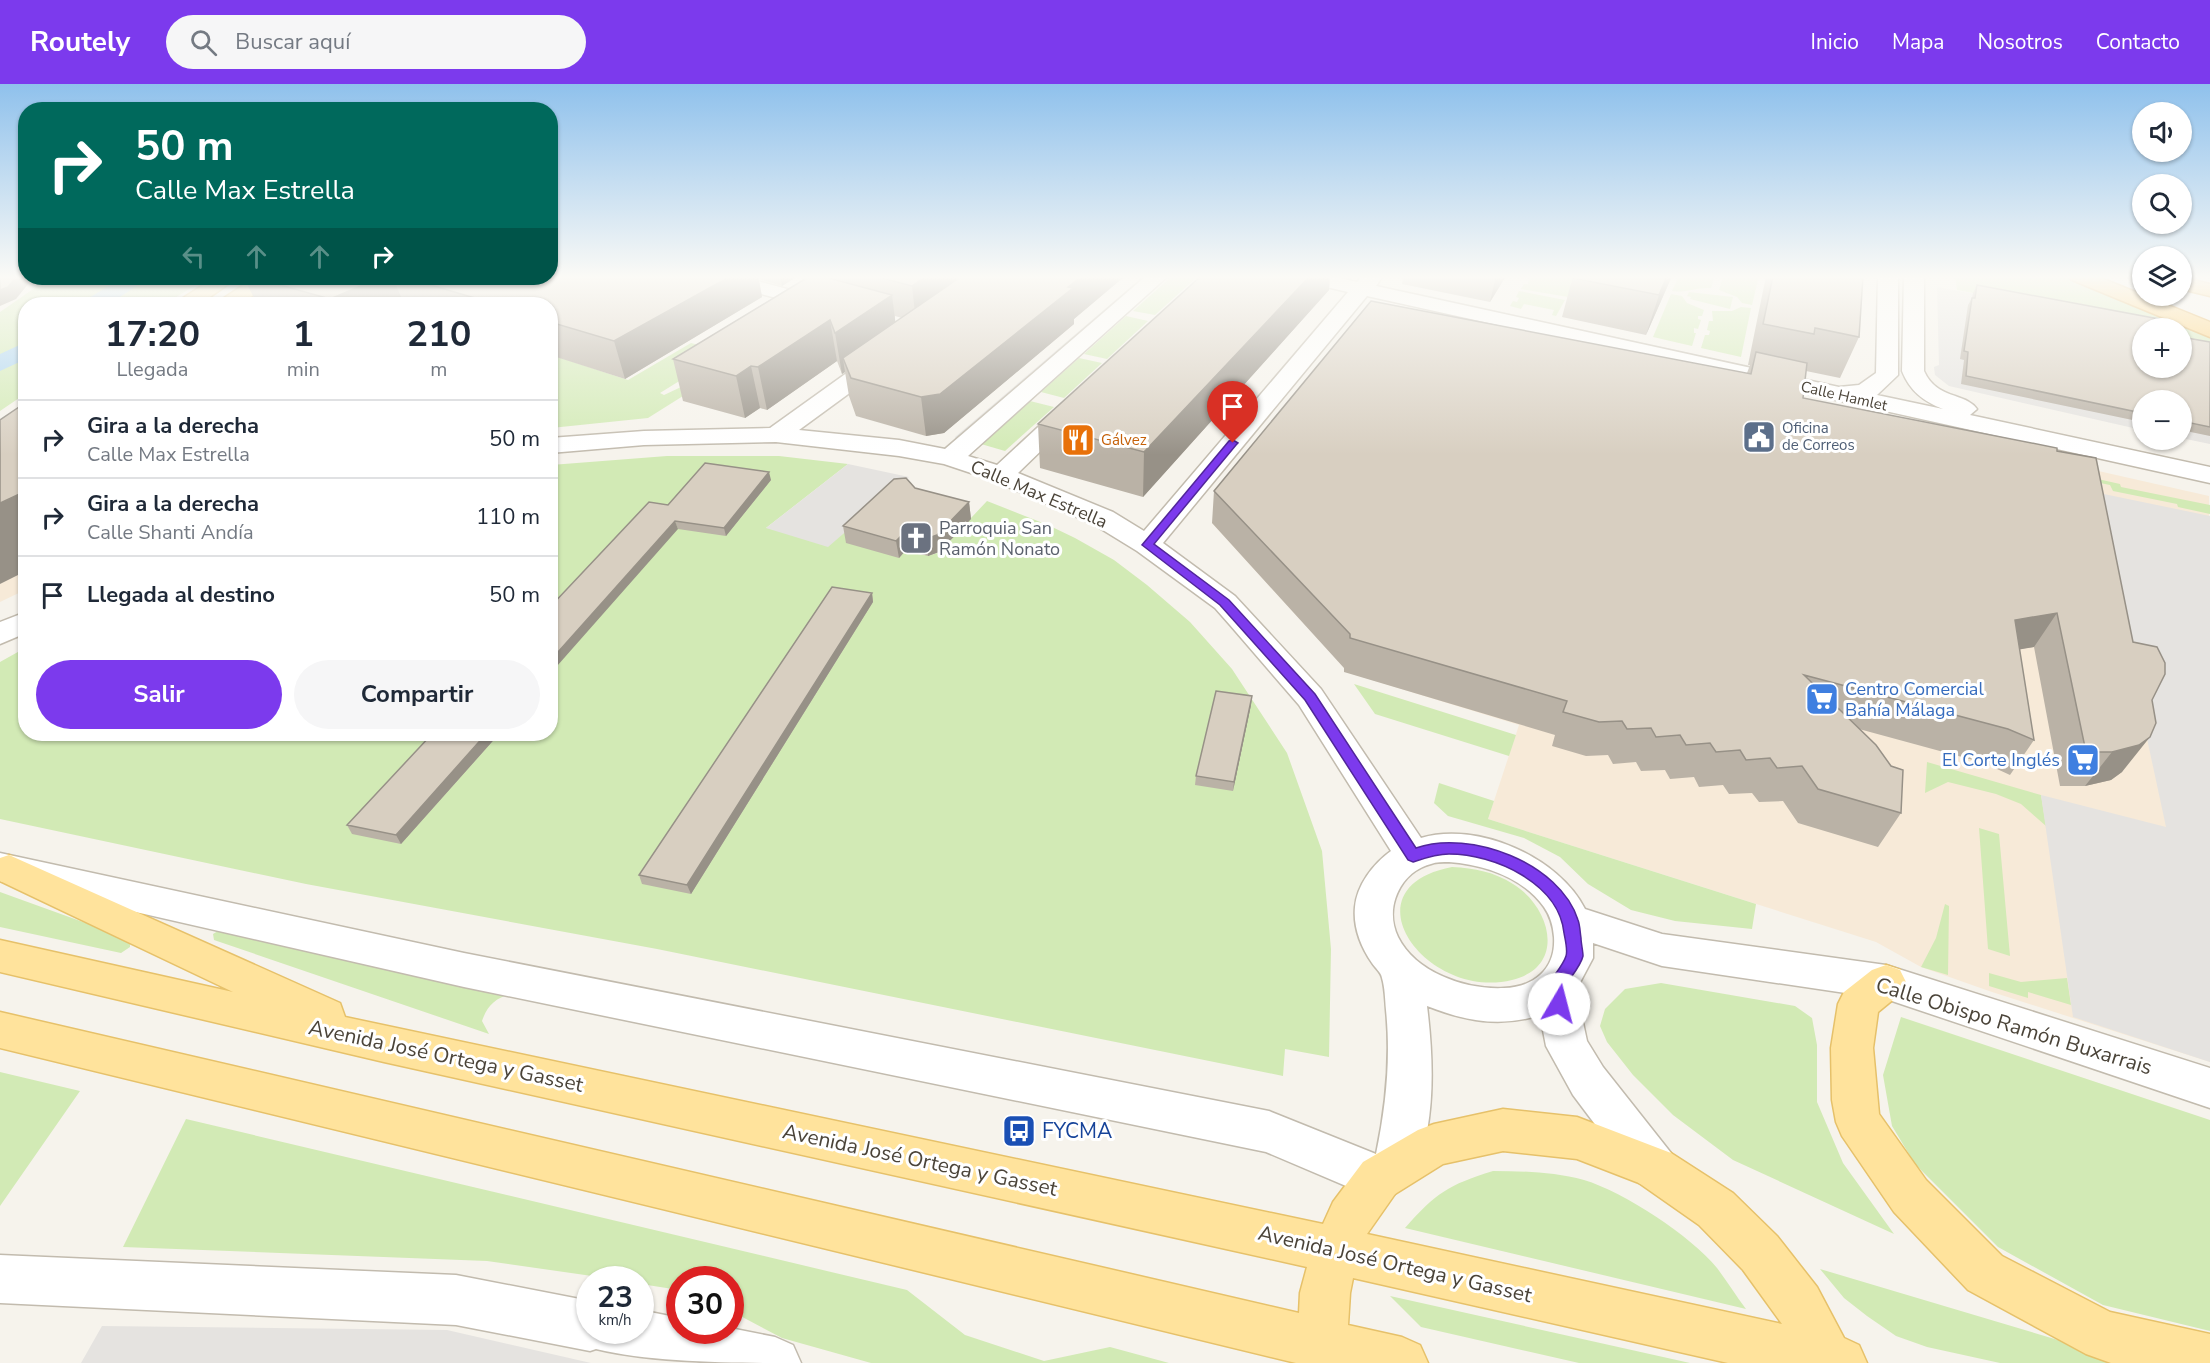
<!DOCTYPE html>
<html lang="es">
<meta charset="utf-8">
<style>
body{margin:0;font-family:"Nunito Sans",sans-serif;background:#f6f6f7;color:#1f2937;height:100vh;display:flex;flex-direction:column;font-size:22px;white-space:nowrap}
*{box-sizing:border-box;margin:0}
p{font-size:20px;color:#747a83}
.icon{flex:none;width:33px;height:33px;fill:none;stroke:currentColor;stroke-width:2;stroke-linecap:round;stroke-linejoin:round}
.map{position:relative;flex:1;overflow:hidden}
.drawer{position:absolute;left:18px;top:213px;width:540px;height:444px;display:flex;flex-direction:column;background:#fff;border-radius:24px;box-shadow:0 2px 4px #0004}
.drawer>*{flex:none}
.hud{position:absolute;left:18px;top:18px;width:540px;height:183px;border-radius:24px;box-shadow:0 2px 4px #0004;background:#00695c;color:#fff;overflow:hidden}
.tools{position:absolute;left:2132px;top:18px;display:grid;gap:12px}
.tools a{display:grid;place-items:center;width:60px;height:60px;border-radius:50%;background:#fff;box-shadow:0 2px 4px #0004;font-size:30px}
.speed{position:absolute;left:576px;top:1182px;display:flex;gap:12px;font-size:30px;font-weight:700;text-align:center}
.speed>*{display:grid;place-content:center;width:78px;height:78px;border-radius:50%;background:#fff;box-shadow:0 2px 4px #0004;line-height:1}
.speed small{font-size:15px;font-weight:400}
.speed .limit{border:9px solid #d22;background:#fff;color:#111}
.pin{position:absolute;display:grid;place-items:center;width:51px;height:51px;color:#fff;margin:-62px -26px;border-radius:50% 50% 50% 0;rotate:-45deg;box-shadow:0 0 6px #0007}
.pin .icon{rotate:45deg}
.me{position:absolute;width:66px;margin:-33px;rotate:8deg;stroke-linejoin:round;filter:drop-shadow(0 0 4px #0008)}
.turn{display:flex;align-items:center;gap:21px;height:126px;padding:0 18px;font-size:27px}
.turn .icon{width:78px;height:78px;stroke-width:2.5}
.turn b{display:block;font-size:42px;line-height:51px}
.lanes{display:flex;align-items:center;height:57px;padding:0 18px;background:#0003;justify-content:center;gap:30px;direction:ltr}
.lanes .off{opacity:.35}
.eta{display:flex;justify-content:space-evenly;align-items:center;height:102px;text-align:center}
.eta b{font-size:36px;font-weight:700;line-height:42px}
.action{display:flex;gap:12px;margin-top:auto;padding:12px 18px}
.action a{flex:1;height:69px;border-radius:36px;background:#7c3aed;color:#fff;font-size:24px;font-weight:700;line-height:69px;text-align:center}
.action a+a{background:#f6f6f7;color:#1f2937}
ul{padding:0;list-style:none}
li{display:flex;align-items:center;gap:18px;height:78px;padding:0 18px;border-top:2px solid #e0e1e3}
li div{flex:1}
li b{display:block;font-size:22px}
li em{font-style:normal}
header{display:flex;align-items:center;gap:36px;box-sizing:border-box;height:84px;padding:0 30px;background:#7c3aed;color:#fff}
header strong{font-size:28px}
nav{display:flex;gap:33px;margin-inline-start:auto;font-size:21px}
.search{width:420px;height:54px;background:#f6f6f7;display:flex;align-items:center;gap:15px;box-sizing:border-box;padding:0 21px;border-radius:33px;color:#747a83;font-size:22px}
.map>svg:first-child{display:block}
</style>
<header>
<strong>Routely</strong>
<div class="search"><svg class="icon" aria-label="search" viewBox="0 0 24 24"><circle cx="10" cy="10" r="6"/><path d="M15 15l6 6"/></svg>Buscar aquí</div>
<nav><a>Inicio</a><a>Mapa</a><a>Nosotros</a><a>Contacto</a></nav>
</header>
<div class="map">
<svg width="2210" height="1279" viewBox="0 0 2210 1279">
<rect width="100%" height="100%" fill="#f6f3ec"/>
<path fill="#f7ead8" d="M1367,246L1961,356L2209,412L2210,978L1989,907L1921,883L1876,858L1488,735L1519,641L1349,589L1212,439Z
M25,383V506L0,518V401Z"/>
<path fill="#d2eab5" d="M1172,192H1198L1155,231L1133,227Z
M1529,192H1580L1568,213L1521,205L1524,200H1528Z
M1679,192H1715L1711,204C1697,203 1686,209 1672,207Z
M1723,192H1759L1752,221L1742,219L1737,213L1719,206Z
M1955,192H2067L2210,250V264L2181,249V244H2163L1957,206Z
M49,194H207L165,220H26L25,310L0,327V228Z
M1519,207L1565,216L1556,232L1552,231L1554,226L1524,220L1521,225L1510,222L1513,217L1517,218L1519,214L1516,213Z
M1689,208L1733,213L1730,225L1690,215L1691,213L1687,212Z
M1671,210L1682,212L1687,219L1704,226L1702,232H1698V235L1701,236L1698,245L1694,244V249H1696L1692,262L1653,253Z
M1741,223L1751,224L1741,273L1701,264L1705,251H1709L1710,247L1707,246L1709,237H1713L1712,227H1732Z
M1126,232L1148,237L1107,275L1084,270Z
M550,256L555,272L628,296L691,259L726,268L660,309L664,311L745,273L648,334L551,344Z
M1079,274L1102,279L1064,314L1041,308Z
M1030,317L1054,323L1005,367L981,360Z
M1918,362L1964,365L2120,400L2121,403L2210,421V430L2178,423L2177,420L2113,407L2110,401Z
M667,372H779L848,380L766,444C787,445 833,441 851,447C871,452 920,480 939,468L987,417L1048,441L1075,454L1114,476L1147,501L1190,538L1232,585L1287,669L1322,767L1331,865L1329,973L1285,965L1283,992L657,865L306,800L0,735V578L25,564L26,650H550L551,381Z
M1354,600L1516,651L1509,672L1375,630Z
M1927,678L2041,711L2046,742L2021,720L1996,710L1948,698L1925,709Z
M1439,699L1494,717L1488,735L1756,820L1752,845L1675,837L1631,826L1588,800L1560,773L1524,754L1448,732L1434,719Z
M1979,744L1999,750L2010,872L1988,865Z
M1452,783C1475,784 1494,788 1513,800C1551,823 1567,883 1512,896C1427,917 1343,804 1452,783Z
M0,808L130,855V863L121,869L0,843Z
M1945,820L1949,822L1948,891L1921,883L1936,854Z
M223,844L522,906C501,912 489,916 482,937L489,950L214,856L213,850Z
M1989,889L2021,898L2067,894L2071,921L2028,908V914L1989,902Z
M1661,899L1795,922L1812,934L1817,961V1018L1843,1079L1894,1150L1733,1076L1673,1031L1633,991L1607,958L1600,942L1605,925L1625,905Z
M1901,933L2210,1036V1247L2103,1221L1998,1163L1915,1080L1892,1042L1883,991Z
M0,988L80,1007L0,1122Z
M186,1035L907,1206L965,1251L1044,1277L1110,1263L1169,1279H871L782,1254L731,1227L730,1196H680L679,1206L641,1200L640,1196L613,1195L487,1177L123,1163Z
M1493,1087C1524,1087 1554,1088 1584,1096C1624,1108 1691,1152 1717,1184C1727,1197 1736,1212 1746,1225L1405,1144C1436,1109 1448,1101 1493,1087Z
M1820,1185L2135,1279H2000L1927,1263L1896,1252L1867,1232L1844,1214Z
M1390,1212L1690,1279H1579L1421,1243Z"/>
<path fill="#e5e3e0" d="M1134,200H1143L957,359L955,353Z
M1937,203L2163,244H2142V284H2181V249L2210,264V360L2181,354V316H2142V346L1949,302L1935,291L1934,283L1939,281Z
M1416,209L1816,297L1818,301L1411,210Z
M848,380L909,393L828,463L766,444Z
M2094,408L2210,432V978L2073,933L2041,711L2166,743Z
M102,1242L447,1246L591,1279H81Z"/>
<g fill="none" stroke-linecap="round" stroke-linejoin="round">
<path fill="#a9d4f2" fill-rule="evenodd" d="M122,194H147L143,198L109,220H84L87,215Z
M26,258V275L0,287V270Z"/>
<g stroke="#c2bbae" stroke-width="3">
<path id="minor" d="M706,192H739L832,217L835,221L832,225L825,227L709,196Z
M1146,192H1168L968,372L997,381L1064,319L1072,317L1080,319L1084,324L1080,329L1018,389L1113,428L1144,447L1348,208L1296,196L1293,192H1330L1357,198L1362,192H1383L1376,202L1839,303L1859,301L1876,289L1878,192H1898V291L1877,311L1943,325C1923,317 1910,307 1902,287L1904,192H1924V287C1937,316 1965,308 1977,325L1970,331L2210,383V399L1367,212L1163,459L1235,512L1321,605L1421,754C1477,737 1559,773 1585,825L1662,850L1886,881L2210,984V1024L1886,915L1662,882L1593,859V874L1576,906L1587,957L1603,983L1671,1069L1678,1084L1671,1099L1655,1106L1639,1099L1573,1011L1546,962L1540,931C1500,944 1465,937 1427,922C1434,979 1436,1044 1412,1097L1398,1103L1395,1110L1379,1116L1266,1068L464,903L0,797V769L464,869L1269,1027L1376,1070C1386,1022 1391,976 1386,926C1385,915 1385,904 1382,894C1381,888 1375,884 1372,879C1361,863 1353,843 1355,823C1357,801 1373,780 1391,767L1299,621L1230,541L1215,524L1137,467L1093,440L992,396L944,380L899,372L776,358L644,361L550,369V354L644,347L770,344L876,268L884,266L892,268L895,273L892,278L799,346L899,356L945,365ZM1449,778C1485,781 1522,793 1544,823C1551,833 1553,842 1554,853C1556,885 1534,903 1504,904C1466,906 1416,889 1398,853C1384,824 1400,788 1431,780C1436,778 1443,778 1449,778Z
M26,528V549L0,560V538Z
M0,1171L456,1191L590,1217V1246H640V1226L680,1234V1246H730V1244L775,1253L793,1261L801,1279C739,1279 653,1279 596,1265L590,1267L456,1241L0,1219Z"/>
</g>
<g stroke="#e6c16a" stroke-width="3">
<path id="major" d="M214,194H237L200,220H177L180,216Z
M254,194H277L241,220H218L221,216Z
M9,771L340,919L345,933L1323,1140L1333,1118L1363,1078L1418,1046L1434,1040L1503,1025L1577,1033L1671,1069L1733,1109L1777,1152L1817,1203L1844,1254L1859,1261L1867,1279H1728L1353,1194L1350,1209L1348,1241L1402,1253L1420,1261L1428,1279H1296L0,964V928L1299,1229L1300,1209L1307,1183L384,978L0,888V856L233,908L0,797V774ZM1503,1067L1577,1075L1639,1099L1699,1141L1743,1186L1782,1240L1367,1150L1395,1110L1443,1080Z
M1886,881L1900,886L1906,898L1900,910L1878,928L1873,964L1879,1030L1926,1096L2002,1172L2110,1228L2210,1250V1279H2111L2086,1270L1968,1206L1894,1128L1842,1052L1836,1038L1832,1016L1831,964L1838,920L1844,908L1872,886Z"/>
</g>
<g stroke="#e0a43c" stroke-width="3">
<path id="highway" d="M2069,192H2096L2210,238V253L2072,196Z
M2181,193L2210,200V212L2181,205Z"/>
</g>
<use href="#minor" fill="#fff" fill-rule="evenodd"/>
<use href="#major" fill="#ffe39c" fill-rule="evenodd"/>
<use href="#highway" fill="#ffcf6e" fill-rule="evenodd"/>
</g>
<path fill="#bab2a6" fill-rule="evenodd" d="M550,192H798L782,202L759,195L762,213L625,295L550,271V220H257L244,194H550Z
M806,192H1125L1074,235V240L944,349L926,352L856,332L849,312L845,288L842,290L837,277L767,326L760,324L745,334L683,317L673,275L807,193ZM895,232L902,234L895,238Z
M1201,192H1330L1329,206L1143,413L1040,384L1038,340Z
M1403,192H1506L1490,218L1402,200Z
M1573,192H1672L1646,251L1562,233Z
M1766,192H1863L1859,253L1840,294L1806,287L1803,314L2057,367L2133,558L2152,616L2122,688L2111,696L2085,702H2060L2034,563L2019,565L2034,656L2010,691L1984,679L1859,645L1901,729L1878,763L1798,739L1783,717L1759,718L1752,709L1729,710L1723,701L1699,703L1694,693L1670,695L1665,686L1641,687L1636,678L1613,680L1608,671L1586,672L1552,662L1555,651L1344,588V584L1212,439L1214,407L1747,289L1750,281H1748Z
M1977,201L2142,284L2210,258V352L2181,346V316H2142V338L1961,300L1964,276L1960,275L1968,221L1972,214L1973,209Z
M771,396L726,452L678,445L668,421Z
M915,404L969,418L971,435L939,468L928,472L906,466L899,474L846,459L843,442Z
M872,509L873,518L691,810L642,800L639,791Z
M1251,621L1233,707L1195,701L1196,692Z
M432,650H499L401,760L352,750L347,741Z"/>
<path fill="#979187" d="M17,192H26V194H33L16,215L0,222V206Z
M731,192H758L762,213L625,295L614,257Z
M780,192H798L782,202Z
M926,192H980L916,238L912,202Z
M1082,192H1125L1074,235V240L944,349L926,352L921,313Z
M1310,192H1330L1329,206L1143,413L1144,368Z
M1496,192H1506L1490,218Z
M1667,192H1672L1646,251L1659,211Z
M380,194H393L404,220H333L330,215Z
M892,211L897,251L843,274L845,288L842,290L835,249Z
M830,236L837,277L767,326L758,283Z
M751,282L760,324L745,334L736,292Z
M769,388L771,396L726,452L724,444Z
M26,407V487L0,500V419Z
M969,418L971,435L939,468L928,472L926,455Z
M675,437L678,445L550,590V577Z
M904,449L906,466L899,474L896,457Z
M872,509L873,518L691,810L687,801Z
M2057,529L2034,563L1993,570L2015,536Z
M1252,612L1251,621L1233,707L1234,698Z
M486,650H499L401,760L396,751Z
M2150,653L2122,688L2111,696L2085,702L2112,668Z"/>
<path fill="#d8cfc1" stroke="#979187" stroke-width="1.5" d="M0,192H17L8,203L0,206Z
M550,192H731L614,257L550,238V220H495L407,194H550Z
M810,192H821L892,211L835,249L830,236L758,283L751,282L736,292L673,275Z
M874,192H926L912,202Z
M962,192H1082L1068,203L1073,204L940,310L921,313L851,294L843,274Z
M1201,192H1310L1144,368L1038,340Z
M1573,192H1667L1659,211L1572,194Z
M1773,192H1863L1859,253L1815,244L1814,250L1763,240Z
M255,194H380L330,215Z
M1977,201L2159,235L2160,244H2142V284H2181V253L2210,258V343L2181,337V316H2142V329L1966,292L1968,268L1964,267L1972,214H1975Z
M1371,217L1751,290L1756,268L1807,279L1803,314L2057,364V367L2096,374L2133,558L2157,563L2165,579V590L2152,616L2156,639L2150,653L2139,661L2112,668H2086L2057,529L2015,536L2034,656L2008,645L1804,591L1876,661L1891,682L1903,686L1901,729L1818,705L1802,682L1777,684L1770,674L1746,676L1740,666L1716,668L1710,659L1686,661L1680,651L1656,653L1651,644L1627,645L1622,637L1599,638L1563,628L1567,617L1350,554V550L1214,407Z
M22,321H26V407L0,419V336Z
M705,379L769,388L724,444L675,437L550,577V523L649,418L668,421Z
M906,394L915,404L969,418L937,451L926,455L904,449L896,457L843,442L894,395Z
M832,503L872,509L687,801L639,791Z
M1216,607L1252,612L1234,698L1196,692Z
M432,650H486L396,751L347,741Z"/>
<linearGradient id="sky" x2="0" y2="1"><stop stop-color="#8fc1ec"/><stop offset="0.52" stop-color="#fbfaf6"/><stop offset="1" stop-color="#fbfaf6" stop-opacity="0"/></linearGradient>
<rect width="2210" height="371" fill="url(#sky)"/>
<path fill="#7c3aed" stroke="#51269a" stroke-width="1.5" d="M1233,356L1238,359L1236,361L1154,460L1229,516L1315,610L1416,764C1470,745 1560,779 1578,836C1580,841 1580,848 1581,854C1581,859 1583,867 1583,872C1581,882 1569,895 1564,904L1567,920L1565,925L1559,927L1553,925L1547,903C1552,893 1563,882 1566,872C1568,866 1565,855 1564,849C1559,799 1494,770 1449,770C1436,770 1425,774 1413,778L1408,776L1305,616L1220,521L1142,461L1229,357Z"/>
<defs>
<g id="civic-square" transform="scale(1.725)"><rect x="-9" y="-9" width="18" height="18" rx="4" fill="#5c6f8a" stroke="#fff"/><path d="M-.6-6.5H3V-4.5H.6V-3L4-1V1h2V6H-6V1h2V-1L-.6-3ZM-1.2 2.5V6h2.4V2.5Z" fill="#fff"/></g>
<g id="restaurant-square" transform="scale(1.725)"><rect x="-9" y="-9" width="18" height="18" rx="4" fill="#e8710a" stroke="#fff"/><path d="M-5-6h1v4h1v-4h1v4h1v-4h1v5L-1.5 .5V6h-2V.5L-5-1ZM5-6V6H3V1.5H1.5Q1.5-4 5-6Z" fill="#fff"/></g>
<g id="church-square" transform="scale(1.725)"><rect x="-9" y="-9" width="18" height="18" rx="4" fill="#6b7280" stroke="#fff"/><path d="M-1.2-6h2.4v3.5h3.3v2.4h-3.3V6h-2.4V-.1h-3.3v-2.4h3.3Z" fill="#fff"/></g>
<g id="supermarket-square" transform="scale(1.725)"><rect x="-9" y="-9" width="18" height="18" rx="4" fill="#3f7fe0" stroke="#fff"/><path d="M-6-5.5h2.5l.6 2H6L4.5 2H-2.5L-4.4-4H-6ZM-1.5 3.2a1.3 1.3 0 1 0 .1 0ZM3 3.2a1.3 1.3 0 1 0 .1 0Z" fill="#fff"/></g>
<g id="bus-square" transform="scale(1.725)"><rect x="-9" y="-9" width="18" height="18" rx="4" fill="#1a4fb4" stroke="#fff"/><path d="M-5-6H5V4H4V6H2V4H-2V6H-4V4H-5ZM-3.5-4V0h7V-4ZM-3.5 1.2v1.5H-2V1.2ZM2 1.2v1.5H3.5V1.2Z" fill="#fff"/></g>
</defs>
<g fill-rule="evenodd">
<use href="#civic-square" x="1759" y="353"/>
<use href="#restaurant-square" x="1078" y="356"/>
<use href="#church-square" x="916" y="454"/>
<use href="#supermarket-square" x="1822" y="615"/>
<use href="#supermarket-square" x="2083" y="676"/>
<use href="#bus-square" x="1019" y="1047"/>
</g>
<g text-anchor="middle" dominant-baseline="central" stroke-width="6" stroke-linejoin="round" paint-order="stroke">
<g font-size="15" fill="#4b4439" stroke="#fff">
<text transform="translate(1844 312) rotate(13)">Calle Hamlet</text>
</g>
<g font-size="15" fill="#4e5e75" stroke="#fff" text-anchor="start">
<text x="1782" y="344">Oficina<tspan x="1782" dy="17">de Correos</tspan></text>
</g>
<g font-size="15" fill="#c56008" stroke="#fff" text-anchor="start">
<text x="1101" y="356">Gálvez</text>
</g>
<g font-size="18" fill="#4b4439" stroke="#fff">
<text transform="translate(1039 410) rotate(23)">Calle Max Estrella</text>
</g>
<g font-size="18" fill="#5b616d" stroke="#fff" text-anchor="start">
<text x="939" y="444">Parroquia San<tspan x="939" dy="21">Ramón Nonato</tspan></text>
</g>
<g font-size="18" fill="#366cbe" stroke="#fff" text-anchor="start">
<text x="1845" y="605">Centro Comercial<tspan x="1845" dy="21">Bahía Málaga</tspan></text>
<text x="2060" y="676" text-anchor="end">El Corte Inglés</text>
</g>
<g font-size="21" fill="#4b4439" stroke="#fff">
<text transform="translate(2014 942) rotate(17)">Calle Obispo Ramón Buxarrais</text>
<text transform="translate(446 972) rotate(12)">Avenida José Ortega y Gasset</text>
<text transform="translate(920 1076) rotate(12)">Avenida José Ortega y Gasset</text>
<text transform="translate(1395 1180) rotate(13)">Avenida José Ortega y Gasset</text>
</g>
<g font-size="21" fill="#164399" stroke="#fff" text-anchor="start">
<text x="1042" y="1047">FYCMA</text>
</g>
</g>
</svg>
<div class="tools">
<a><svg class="icon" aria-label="sound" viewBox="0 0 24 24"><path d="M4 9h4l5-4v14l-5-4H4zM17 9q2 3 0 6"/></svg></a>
<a><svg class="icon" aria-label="search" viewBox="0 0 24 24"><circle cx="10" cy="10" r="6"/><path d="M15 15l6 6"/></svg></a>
<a><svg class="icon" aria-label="layers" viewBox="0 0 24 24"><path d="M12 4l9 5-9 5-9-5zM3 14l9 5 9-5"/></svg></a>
<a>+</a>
<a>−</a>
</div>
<div class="speed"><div>23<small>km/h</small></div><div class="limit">30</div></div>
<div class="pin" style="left:1233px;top:359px;background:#d93025"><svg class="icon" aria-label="arrive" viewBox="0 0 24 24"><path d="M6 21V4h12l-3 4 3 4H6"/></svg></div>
<svg class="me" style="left:1559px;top:920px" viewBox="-20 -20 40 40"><circle r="19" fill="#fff"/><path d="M0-13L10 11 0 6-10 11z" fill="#7c3aed"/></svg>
<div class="hud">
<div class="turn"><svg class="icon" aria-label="right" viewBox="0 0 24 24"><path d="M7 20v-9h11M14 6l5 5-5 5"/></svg><div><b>50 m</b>Calle Max Estrella</div></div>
<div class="lanes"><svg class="icon off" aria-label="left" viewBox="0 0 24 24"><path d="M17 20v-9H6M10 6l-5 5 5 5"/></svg><svg class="icon off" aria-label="ahead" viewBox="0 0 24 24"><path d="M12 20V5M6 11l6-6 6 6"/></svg><svg class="icon off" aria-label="ahead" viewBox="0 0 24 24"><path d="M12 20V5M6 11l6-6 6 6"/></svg><svg class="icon" aria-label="right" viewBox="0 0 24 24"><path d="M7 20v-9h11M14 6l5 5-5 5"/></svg></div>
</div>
<section class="drawer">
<div class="eta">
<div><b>17:20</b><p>Llegada</p></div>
<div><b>1</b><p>min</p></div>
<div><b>210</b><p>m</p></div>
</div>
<ul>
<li><svg class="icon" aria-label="right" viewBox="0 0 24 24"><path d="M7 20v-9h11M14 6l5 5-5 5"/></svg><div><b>Gira a la derecha</b><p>Calle Max Estrella</p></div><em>50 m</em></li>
<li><svg class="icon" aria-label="right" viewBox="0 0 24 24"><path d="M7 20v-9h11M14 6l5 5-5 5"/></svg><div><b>Gira a la derecha</b><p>Calle Shanti Andía</p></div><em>110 m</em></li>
<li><svg class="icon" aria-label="arrive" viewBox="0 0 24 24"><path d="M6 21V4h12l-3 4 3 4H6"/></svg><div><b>Llegada al destino</b></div><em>50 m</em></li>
</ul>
<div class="action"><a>Salir</a><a>Compartir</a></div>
</section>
</div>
